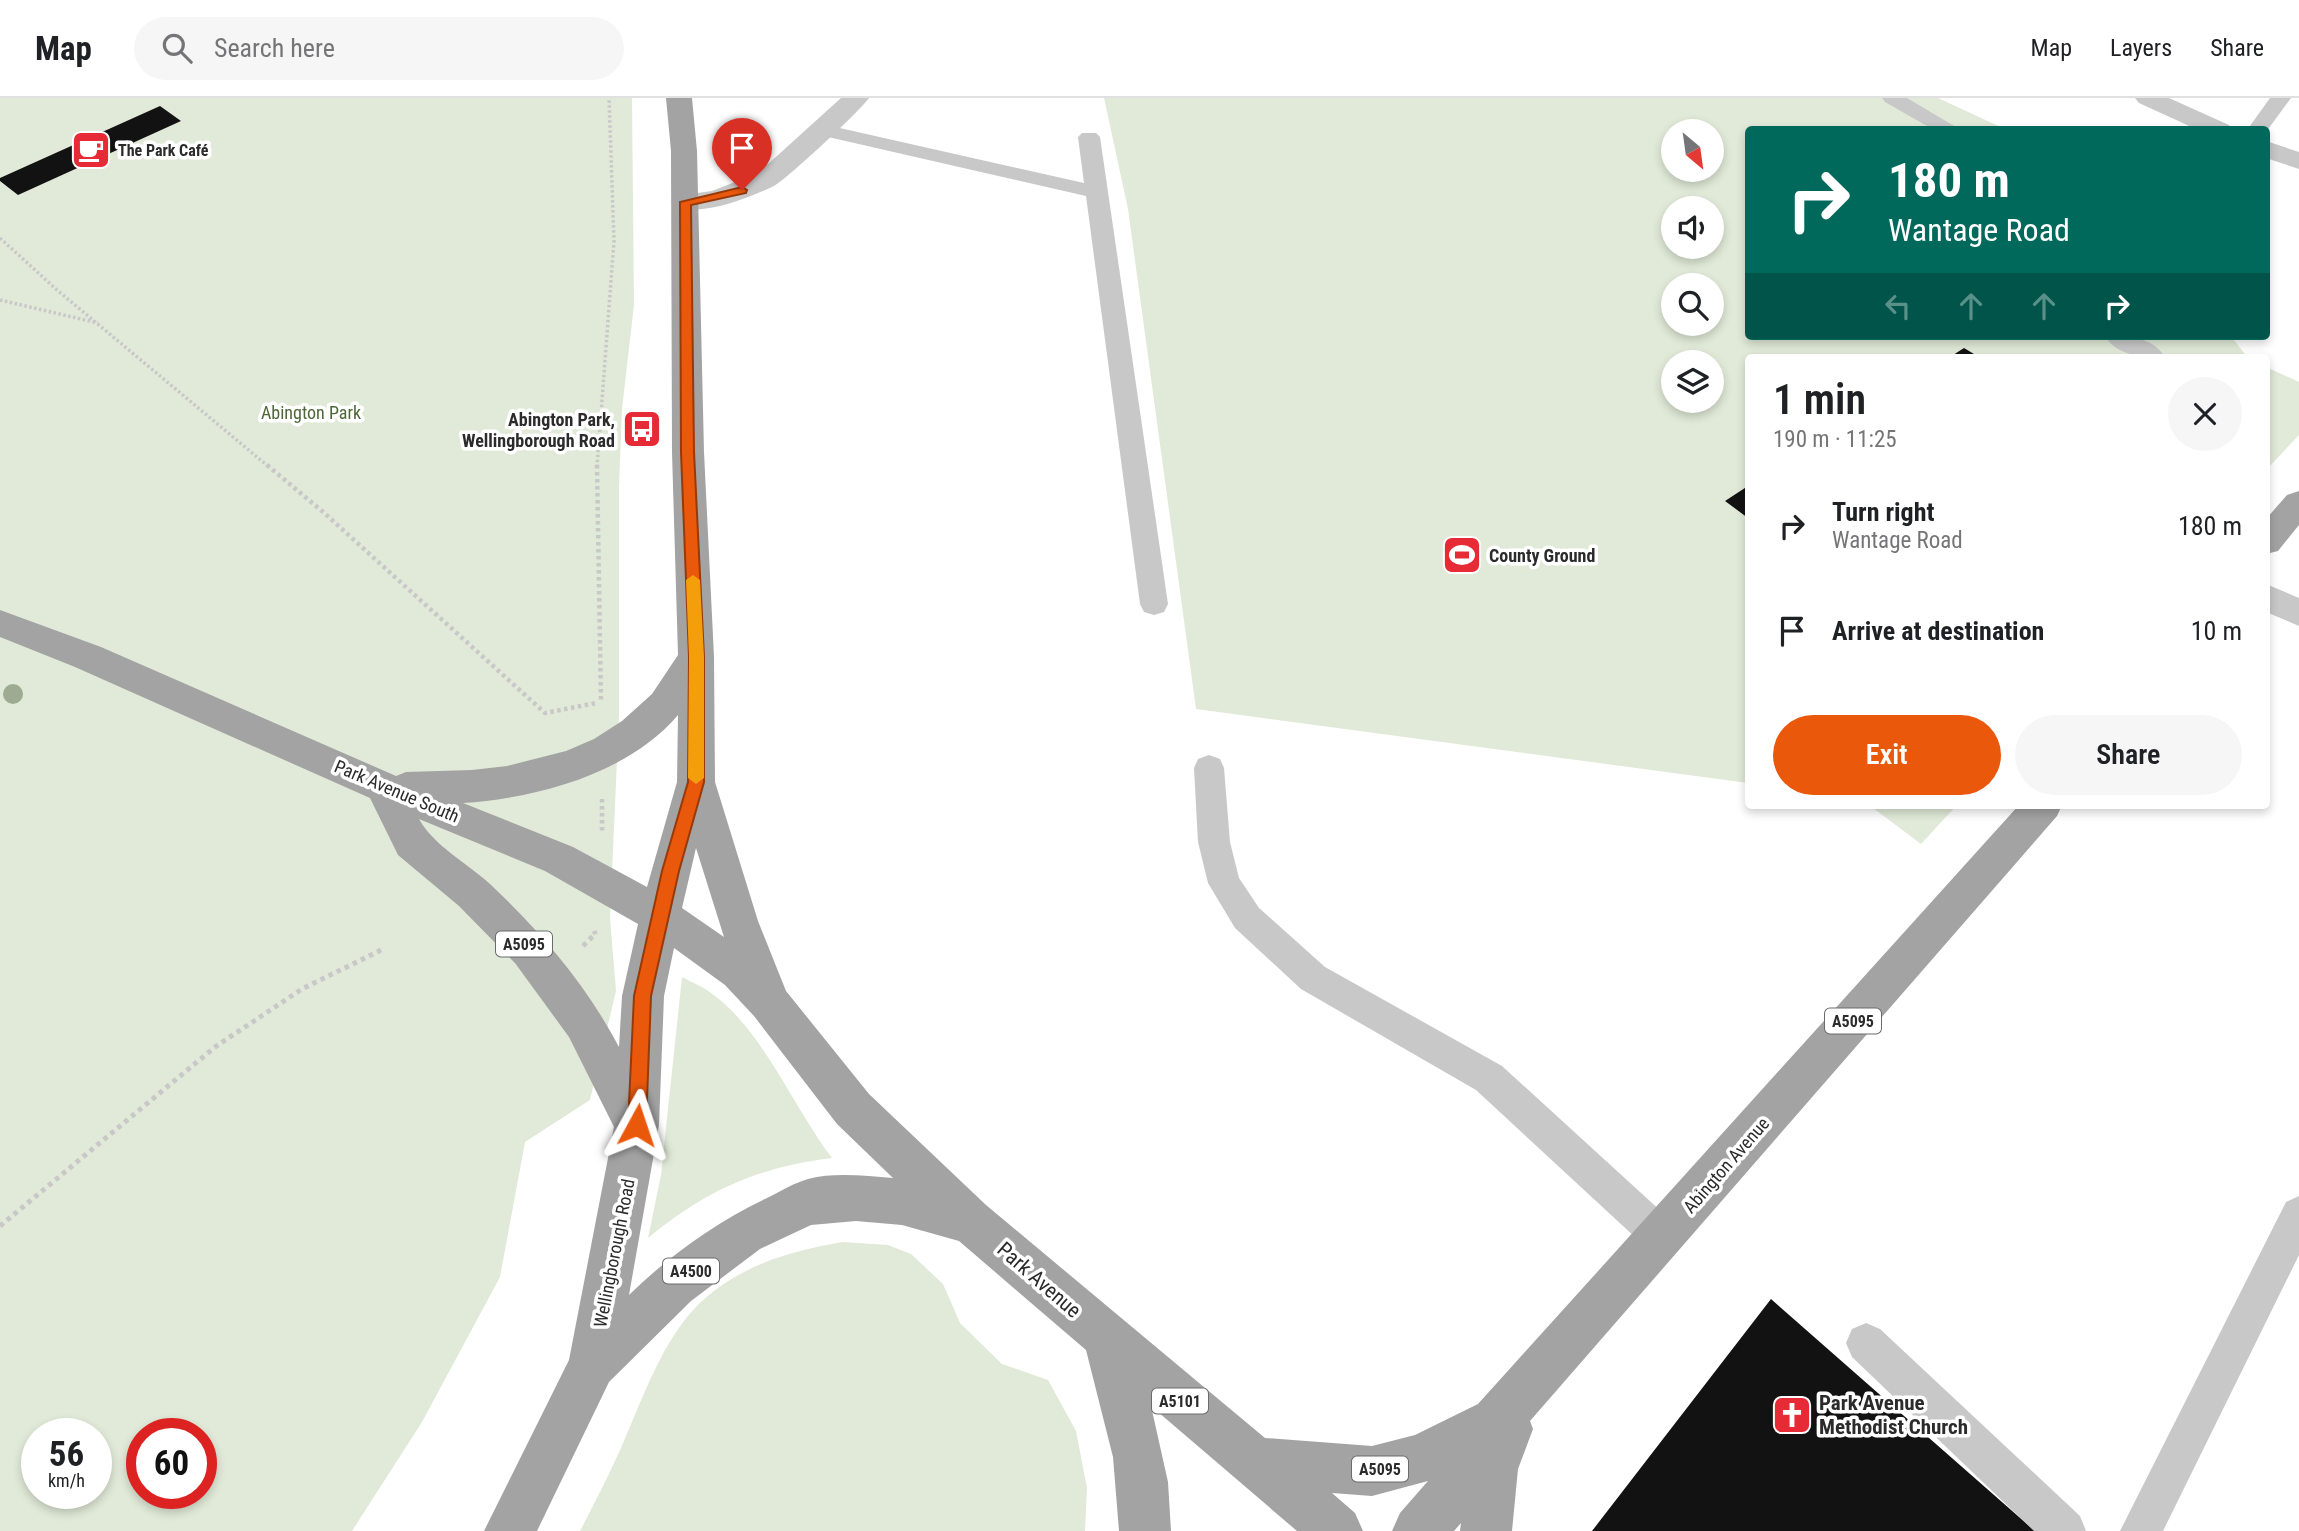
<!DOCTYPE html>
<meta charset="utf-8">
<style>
body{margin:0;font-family:"Roboto Condensed",sans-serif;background:#f6f6f6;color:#202124;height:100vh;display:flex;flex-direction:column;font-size:26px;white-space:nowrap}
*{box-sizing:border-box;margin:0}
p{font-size:23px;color:#757577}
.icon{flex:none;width:38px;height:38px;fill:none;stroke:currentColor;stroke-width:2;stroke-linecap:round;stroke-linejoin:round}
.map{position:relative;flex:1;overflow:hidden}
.drawer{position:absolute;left:1745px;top:256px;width:525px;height:455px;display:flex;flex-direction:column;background:#fff;border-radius:7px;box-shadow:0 4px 10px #0003}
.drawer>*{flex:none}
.banner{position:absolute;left:1745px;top:28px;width:525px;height:214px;border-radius:7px;box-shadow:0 4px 10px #0003;background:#00695c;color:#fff;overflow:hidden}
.needle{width:46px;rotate:151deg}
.fabs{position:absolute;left:1661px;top:21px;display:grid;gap:14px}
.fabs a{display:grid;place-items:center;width:63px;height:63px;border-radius:50%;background:#fff;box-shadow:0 4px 10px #0003;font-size:35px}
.speed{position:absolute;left:21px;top:1320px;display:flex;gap:14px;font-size:35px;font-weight:700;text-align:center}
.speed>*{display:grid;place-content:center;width:91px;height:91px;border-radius:50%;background:#fff;box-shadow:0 4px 10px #0003;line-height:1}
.speed small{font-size:18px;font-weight:400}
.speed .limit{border:10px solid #d22;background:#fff;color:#111}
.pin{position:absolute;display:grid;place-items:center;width:60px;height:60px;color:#fff;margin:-72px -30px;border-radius:50% 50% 50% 0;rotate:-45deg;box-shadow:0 0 7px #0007}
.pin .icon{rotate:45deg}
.me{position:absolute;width:77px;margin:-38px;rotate:5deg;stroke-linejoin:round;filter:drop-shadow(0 0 5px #0008)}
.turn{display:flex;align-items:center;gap:24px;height:147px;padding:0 28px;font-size:32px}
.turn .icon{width:91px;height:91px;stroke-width:2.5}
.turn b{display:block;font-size:49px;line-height:60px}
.lanes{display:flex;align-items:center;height:66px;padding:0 28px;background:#0003;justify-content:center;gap:35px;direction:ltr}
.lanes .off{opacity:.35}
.round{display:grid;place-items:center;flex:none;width:74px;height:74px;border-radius:37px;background:#f6f6f6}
.headline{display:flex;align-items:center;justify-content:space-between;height:119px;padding:0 28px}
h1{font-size:42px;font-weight:600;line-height:52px}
.button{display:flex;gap:14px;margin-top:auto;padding:14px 28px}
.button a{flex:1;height:80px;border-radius:42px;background:#ea580c;color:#fff;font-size:28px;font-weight:600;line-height:80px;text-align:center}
.button a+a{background:#f6f6f6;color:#202124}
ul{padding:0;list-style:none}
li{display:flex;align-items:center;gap:21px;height:105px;padding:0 28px}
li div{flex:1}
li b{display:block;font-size:26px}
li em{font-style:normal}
header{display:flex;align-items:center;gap:42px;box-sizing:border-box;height:98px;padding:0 35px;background:#fff;border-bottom:2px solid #e0e0e0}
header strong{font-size:33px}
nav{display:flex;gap:38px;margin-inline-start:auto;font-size:24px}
.search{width:490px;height:63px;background:#f6f6f6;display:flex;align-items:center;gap:18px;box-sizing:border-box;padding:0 24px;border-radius:38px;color:#757577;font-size:26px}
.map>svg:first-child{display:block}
</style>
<header>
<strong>Map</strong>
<div class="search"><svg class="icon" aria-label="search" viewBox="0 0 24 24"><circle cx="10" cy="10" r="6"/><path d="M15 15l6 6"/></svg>Search here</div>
<nav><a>Map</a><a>Layers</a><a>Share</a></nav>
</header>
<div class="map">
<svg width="2299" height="1433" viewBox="0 0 2299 1433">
<rect width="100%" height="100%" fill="#fff"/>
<path fill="#e1ead8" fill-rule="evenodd" d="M0,0H632L634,207L622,311L619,389V617L610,820L616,893L590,1002L525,1044L500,1179L422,1324L352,1433H0ZM37,1335H96V1395H37ZM142,1335H201V1395H142Z
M1104,0H1938L2005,31L1748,32V238H2231L2247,259H1748V685L1196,611L1128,111ZM1673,33H1712V72H1673ZM1673,110H1712V149H1673ZM1673,187H1712V226H1673ZM1673,264H1712V303H1673Z
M2266,269L2299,284V337L2266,372Z
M1869,707H1957L1921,746Z
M682,879C691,884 702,888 711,895C763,932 793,1009 832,1060C758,1069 705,1093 648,1140L661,1077Z
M842,1144L888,1147L911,1156L943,1186L960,1225L1002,1266L1048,1282L1076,1333L1087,1390L1085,1433H580C594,1406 608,1379 620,1352C644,1299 665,1229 714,1193C752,1164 796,1152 842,1144Z"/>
<path fill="#121212" d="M160,8L181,23L18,97L0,83V80Z
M1964,250L1979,259H1950Z
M1748,388V420L1725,403Z
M1771,1201L2035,1433H1592Z"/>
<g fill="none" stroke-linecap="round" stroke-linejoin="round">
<path stroke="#c8c8c8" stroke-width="3.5" stroke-dasharray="2.5 2.5" stroke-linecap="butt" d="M0,140L57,192L269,369
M0,202L98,225
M597,369L614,143L609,0"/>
<path stroke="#c8c8c8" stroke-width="4.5" stroke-dasharray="3.5 3.5" stroke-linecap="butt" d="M267,367L322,413L545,615L596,605
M597,367L601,604
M602,701V734
M594,833L596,837"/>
<path stroke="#c8c8c8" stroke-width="5" stroke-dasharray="4.5 4.5" stroke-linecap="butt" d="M583,848L596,835
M0,1128L215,949L302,891L385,850"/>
<path fill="#c8c8c8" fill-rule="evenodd" d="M1882,0H1907L1961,32H1934L1885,4Z
M2270,0H2291L2266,34V32H2247Z
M822,26L1084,85L1078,39L1082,35H1096L1100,39L1168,506L1164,514L1154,517L1144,514L1140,506L1086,98L815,36L811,32L815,28Z
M2105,238C2127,238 2152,238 2165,259C2143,259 2118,259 2105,238Z
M1209,657L1220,661L1224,670L1230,744L1239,780L1259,810L1325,869L1502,968L1675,1126L1681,1139L1675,1152L1662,1158L1649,1152L1476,992L1301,891L1235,830L1208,785L1198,744L1194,670L1198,661Z
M2299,1098V1157L2163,1433H2120L2286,1104Z
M1866,1225L1880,1231L2080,1418L2086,1433H2034L1852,1259L1846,1245L1852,1231Z"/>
<path fill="#c8c8c8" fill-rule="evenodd" d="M841,0H869C860,13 787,81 774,88C746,101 706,117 675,110L671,104L675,98L712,93L758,75Z
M2135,0H2169L2229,27L2233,32H2198L2139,5Z
M2266,43L2299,54V71L2266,60Z
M2266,486L2299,500V528L2266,514Z"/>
<path fill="#a3a3a3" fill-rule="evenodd" d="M666,0H692L697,53L704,354L714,559L715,684L758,823L786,893L869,996L986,1107L1265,1340L1372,1348L1415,1337L1478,1306L2019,707H2062L2057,718L1530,1323L1533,1331L1518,1371L1512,1433H1460L1461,1425L1454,1433H1392L1400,1415L1428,1383L1372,1398L1332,1395L1355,1415L1363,1433H1297L1151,1308L1168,1384L1171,1433H1119L1113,1359L1086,1252L959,1143L902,1127L856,1123L811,1127L760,1151L691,1203L609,1284L537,1433H484L569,1262L614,1029L569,939L515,865L459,808L398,757L370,700L75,569L0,539V512L101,549L396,678L406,674L472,672L507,668L566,653L594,641L622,623L652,596L678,557L672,354L671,53ZM678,617L677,684L647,789L573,749L463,705C537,700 628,676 678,617ZM419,721L545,773L638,826L622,898L619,949C585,885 542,835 490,786C467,765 434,748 419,721ZM696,750L724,839L682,810ZM674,850L725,887L754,918L837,1026L893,1080C866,1078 835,1074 808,1081C794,1085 781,1093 769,1099C716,1124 670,1157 629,1197L659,1027L664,898Z
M2299,393V427L2278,453L2266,456V421L2287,397Z"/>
</g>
<circle fill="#9eab92" cx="13" cy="596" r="10"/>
<path fill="#ea580c" stroke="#983908" stroke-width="2" d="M742,89L747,92L746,95L691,107L694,354L704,559V684L679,773L651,898L646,1027L643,1034L637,1036L631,1034L628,1027L634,898L662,773L688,684L689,559L681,354L680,104Z"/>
<path fill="#f59e0b" d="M693,477L700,482L704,559V680L696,686L688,680L689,559L686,482Z"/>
<defs>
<g id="cafe-square" transform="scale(2.0125)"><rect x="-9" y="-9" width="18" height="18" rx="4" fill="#e62a36" stroke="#fff"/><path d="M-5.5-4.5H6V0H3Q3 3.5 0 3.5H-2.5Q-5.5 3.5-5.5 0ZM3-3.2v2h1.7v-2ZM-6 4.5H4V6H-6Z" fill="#fff"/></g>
<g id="bus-square" transform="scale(2.0125)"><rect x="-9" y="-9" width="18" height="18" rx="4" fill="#e62a36" stroke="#fff"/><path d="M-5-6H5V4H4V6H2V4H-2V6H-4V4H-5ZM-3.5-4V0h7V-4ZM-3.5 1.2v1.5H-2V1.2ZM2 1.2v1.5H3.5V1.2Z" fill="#fff"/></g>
<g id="stadium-square" transform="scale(2.0125)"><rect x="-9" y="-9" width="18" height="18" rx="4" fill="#e62a36" stroke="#fff"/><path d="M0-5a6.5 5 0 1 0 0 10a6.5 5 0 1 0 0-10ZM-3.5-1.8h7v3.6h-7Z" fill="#fff"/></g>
<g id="church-square" transform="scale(2.0125)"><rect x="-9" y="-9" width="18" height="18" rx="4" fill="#e62a36" stroke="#fff"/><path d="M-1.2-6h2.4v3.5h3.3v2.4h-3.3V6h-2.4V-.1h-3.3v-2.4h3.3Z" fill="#fff"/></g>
</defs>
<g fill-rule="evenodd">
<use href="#cafe-square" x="91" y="52"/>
<use href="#bus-square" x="642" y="331"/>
<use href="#stadium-square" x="1462" y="457"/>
<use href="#church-square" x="1792" y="1317"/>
</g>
<g text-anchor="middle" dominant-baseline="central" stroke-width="7" stroke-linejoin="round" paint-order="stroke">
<g font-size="16" font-weight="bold" fill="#2b2b2b" stroke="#fff" text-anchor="start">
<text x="118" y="52">The Park Café</text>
</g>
<g fill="#fff" stroke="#6b6b6b" stroke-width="2">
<rect x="496" y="833.5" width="56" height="25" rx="5"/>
<rect x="1825" y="910.5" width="56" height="25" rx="5"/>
<rect x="663" y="1160.5" width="56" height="25" rx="5"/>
<rect x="1152" y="1290.5" width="56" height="25" rx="5"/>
<rect x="1352" y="1358.5" width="56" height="25" rx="5"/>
</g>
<g font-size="16" font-weight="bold" fill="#2b2b2b">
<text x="524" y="846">A5095</text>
<text x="1853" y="923">A5095</text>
<text x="691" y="1173">A4500</text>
<text x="1180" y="1303">A5101</text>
<text x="1380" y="1371">A5095</text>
</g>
<g font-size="18" fill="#4e6739" stroke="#fff">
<text x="311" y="314">Abington Park</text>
</g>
<g font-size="18" font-weight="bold" fill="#2b2b2b" stroke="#fff" text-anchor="end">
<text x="615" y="321">Abington Park,<tspan x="615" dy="21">Wellingborough Road</tspan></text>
<text x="1489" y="457" text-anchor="start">County Ground</text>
</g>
<g font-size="18" fill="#2b2b2b" stroke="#fff">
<text transform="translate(397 693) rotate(23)">Park Avenue South</text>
<text transform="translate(1726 1067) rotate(-49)">Abington Avenue</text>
<text transform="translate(614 1155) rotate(-79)">Wellingborough Road</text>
</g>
<g font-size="21" fill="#2b2b2b" stroke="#fff">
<text transform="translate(1039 1182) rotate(41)">Park Avenue</text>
</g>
<g font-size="21" font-weight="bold" fill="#2b2b2b" stroke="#fff" text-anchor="start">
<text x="1819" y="1305">Park Avenue<tspan x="1819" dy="24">Methodist Church</tspan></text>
</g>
</g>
</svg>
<div class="fabs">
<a><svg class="needle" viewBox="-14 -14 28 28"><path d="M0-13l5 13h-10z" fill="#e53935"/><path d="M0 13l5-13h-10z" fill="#757577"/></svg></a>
<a><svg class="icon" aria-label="sound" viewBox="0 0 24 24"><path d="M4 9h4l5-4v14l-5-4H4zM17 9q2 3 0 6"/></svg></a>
<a><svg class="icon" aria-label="search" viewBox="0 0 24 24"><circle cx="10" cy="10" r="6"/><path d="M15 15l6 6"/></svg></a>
<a><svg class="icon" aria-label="layers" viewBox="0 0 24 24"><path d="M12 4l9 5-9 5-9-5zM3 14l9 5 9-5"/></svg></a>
</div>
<div class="speed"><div>56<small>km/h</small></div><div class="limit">60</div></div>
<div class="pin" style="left:742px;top:92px;background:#d93025"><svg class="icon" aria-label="arrive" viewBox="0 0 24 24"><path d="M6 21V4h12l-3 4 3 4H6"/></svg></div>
<svg class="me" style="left:637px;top:1027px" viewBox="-20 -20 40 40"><path d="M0-17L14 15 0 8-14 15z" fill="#ea580c" stroke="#fff" stroke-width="4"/></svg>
<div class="banner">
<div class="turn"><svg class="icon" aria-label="right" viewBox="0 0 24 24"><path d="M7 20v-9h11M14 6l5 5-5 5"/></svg><div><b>180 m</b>Wantage Road</div></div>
<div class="lanes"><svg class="icon off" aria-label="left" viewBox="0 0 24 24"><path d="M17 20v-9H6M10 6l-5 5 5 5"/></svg><svg class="icon off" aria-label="ahead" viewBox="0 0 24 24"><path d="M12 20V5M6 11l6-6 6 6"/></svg><svg class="icon off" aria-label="ahead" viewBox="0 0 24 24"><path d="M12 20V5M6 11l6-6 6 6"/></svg><svg class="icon" aria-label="right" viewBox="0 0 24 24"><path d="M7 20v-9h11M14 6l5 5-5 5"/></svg></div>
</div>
<section class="drawer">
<div class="headline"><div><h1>1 min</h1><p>190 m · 11:25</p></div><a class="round"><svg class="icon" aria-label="close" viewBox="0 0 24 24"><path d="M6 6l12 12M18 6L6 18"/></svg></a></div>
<ul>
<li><svg class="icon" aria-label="right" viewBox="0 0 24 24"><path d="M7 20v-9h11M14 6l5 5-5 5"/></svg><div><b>Turn right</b><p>Wantage Road</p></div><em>180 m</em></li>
<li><svg class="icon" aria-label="arrive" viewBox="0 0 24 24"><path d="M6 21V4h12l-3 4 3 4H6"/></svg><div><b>Arrive at destination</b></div><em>10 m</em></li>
</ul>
<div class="button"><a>Exit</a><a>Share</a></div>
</section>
</div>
